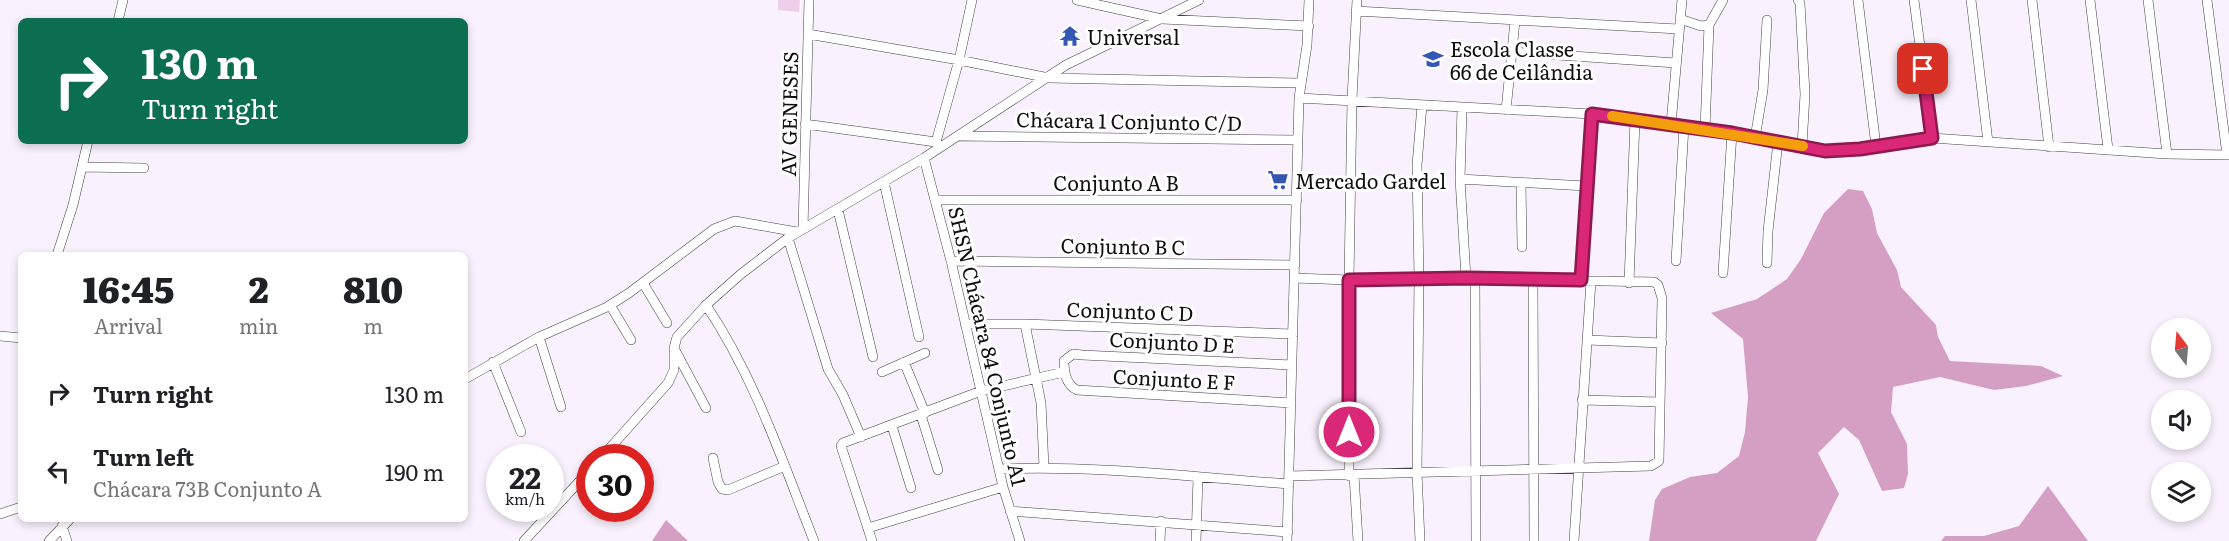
<!DOCTYPE html>
<meta charset="utf-8">
<style>
body{margin:0;font-family:Literata,serif;background:#f2f2f2;color:#202124;height:100vh;display:flex;flex-direction:column;font-size:22px;white-space:nowrap}
*{box-sizing:border-box;margin:0}
p{font-size:20px;color:#757577}
.icon{flex:none;width:33px;height:33px;fill:none;stroke:currentColor;stroke-width:2;stroke-linecap:round;stroke-linejoin:round}
.map{position:relative;flex:1;overflow:hidden}
.side{position:absolute;left:18px;top:252px;width:450px;height:270px;display:flex;flex-direction:column;background:#fff;border-radius:9px;box-shadow:0 3px 9px #0003}
.side>*{flex:none}
.guide{position:absolute;left:18px;top:18px;width:450px;height:126px;border-radius:9px;box-shadow:0 3px 9px #0003;background:#0b6e4f;color:#fff;overflow:hidden}
.needle{width:39px;rotate:344deg}
.tools{position:absolute;left:2151px;top:318px;display:grid;gap:12px}
.tools a{display:grid;place-items:center;width:60px;height:60px;border-radius:50%;background:#fff;box-shadow:0 3px 9px #0003;font-size:30px}
.speed{position:absolute;left:486px;top:444px;display:flex;gap:12px;font-size:30px;font-weight:700;text-align:center}
.speed>*{display:grid;place-content:center;width:78px;height:78px;border-radius:50%;background:#fff;box-shadow:0 3px 9px #0003;line-height:1}
.speed small{font-size:15px;font-weight:400}
.speed .limit{border:9px solid #d22;background:#fff;color:#111}
.pin{position:absolute;display:grid;place-items:center;width:51px;height:51px;color:#fff;margin:-26px;border-radius:12px;box-shadow:0 3px 9px #0006}
.me{position:absolute;width:66px;margin:-33px;rotate:0deg;stroke-linejoin:round;filter:drop-shadow(0 0 4px #0008)}
.turn{display:flex;align-items:center;gap:21px;height:126px;padding:0 24px;font-size:27px}
.turn .icon{width:78px;height:78px;stroke-width:2.5}
.turn b{display:block;font-size:42px;line-height:51px}
.eta{display:flex;justify-content:space-evenly;align-items:center;height:102px;text-align:center}
.eta b{font-size:36px;font-weight:800;line-height:42px}
ul{padding:0;list-style:none}
li{display:flex;align-items:center;gap:18px;height:78px;padding:0 24px}
li div{flex:1}
li b{display:block;font-size:22px}
li em{font-style:normal}
.map>svg:first-child{display:block}
</style>
<div class="map">
<svg width="2229" height="541" viewBox="0 0 2229 541">
<rect width="100%" height="100%" fill="#f9f2fe"/>
<path fill="#d59fc4" d="M1848,189L1863,191L1872,209L1877,233L1897,270L1901,287L1936,325L1938,337L1950,361L2041,366L2063,376L2026,386L1994,390L1940,377L1893,387L1891,412L1907,444L1908,474L1904,488L1882,491L1859,440L1844,427L1818,453L1839,494L1816,541H1649L1655,500L1662,489L1690,477L1717,473L1739,456L1745,432L1748,397L1743,339L1711,313L1757,299L1787,279L1801,259L1824,213Z
M2048,486L2088,541H1941L1945,536H1984L2019,526Z
M666,520L688,541H652Z"/>
<path fill="#eecfea" d="M778,0H800L799,12L778,10Z"/>
<g fill="none" stroke-linecap="round" stroke-linejoin="round">
<g stroke="#424242" stroke-width="10">
<path id="minor" d="M1077,0L1162,19L1309,26
M1798,0L1800,3L1805,94L1802,146
M1914,0L1932,138
M1971,0L1988,142
M2032,0L2049,147
M2090,0L2108,149
M2148,0L2167,154
M2207,0L2227,155
M1356,11L1678,29
M1680,19L1701,26L1709,25L1723,0
M118,21L123,0
M808,34L959,60L1049,78L1300,83
M1512,52L1676,63
M1299,98L1592,114L1732,133L1825,151L1860,149L1876,146L1858,0
M1462,108L1460,179L1466,278
M1506,110L1515,21
M805,124L936,142L938,145
M1671,124L1682,0
M1705,129L1709,25
M959,136L1298,140
M1755,138L1763,90L1767,20
M936,142L959,60L972,0
M1876,146L1932,138L2167,154L2229,155
M924,158L951,261L1003,487L1020,541
M82,167L144,168
M1460,179L1586,186
M884,182L919,337
M1521,182L1522,247
M935,200H1297
M838,210L873,357
M803,229L809,0
M788,238L828,369L843,395L861,437
M57,255L73,205L88,141
M951,261L1295,265
M1676,261L1684,126
M1767,263L1768,231L1778,142
M1723,273L1732,133
M1475,279L1476,541
M1533,280L1534,541
M1581,280L1592,114
M643,283L667,323
M1629,283L1635,119
M610,305L631,340
M706,305C755,378 782,460 814,541
M965,324H1025L1293,334
M1025,324L1041,403L1044,467
M0,336L21,338
M539,337L561,407
M1587,340L1662,343
M675,350L706,408
M493,362L521,432
M904,362L925,413
M882,372L925,353
M465,379L539,337L607,307L629,293L714,229L735,221L797,232
M1582,400L1660,402
M1291,403L1077,390C1066,385 1064,372 1064,361L1073,354L1082,355L1292,365
M921,415L938,470
M892,426L911,488
M601,458L668,383L674,370V348L677,337L706,305L741,274L788,238L924,158L1066,65L1199,0
M713,458L718,482L722,489L728,490L785,466
M999,469C1096,465 1192,477 1289,484
M1354,475L1358,541
M1289,476L1651,466L1659,461L1662,298L1658,285L1654,282L1466,278L1349,280L1294,278
M1349,476V280L1352,99L1357,0
M1010,511L1288,532
M0,514L21,507
M62,526L67,541
M868,528L1003,487
M49,541L70,519
M524,541L590,470
M872,541L841,446L843,443L981,391L1064,372
M1160,541L1161,521
M1196,541L1198,477
M1287,541L1299,98L1307,45L1309,0
M1420,541L1417,472L1419,278L1417,165L1422,105
M1574,541L1591,281"/>
</g>
<use href="#minor" stroke="#fff" stroke-width="9"/>
</g>
<g fill="none" stroke-linecap="round" stroke-linejoin="round">
<g stroke="#8e194d" stroke-width="15">
<path id="route" d="M1349,432V280L1466,278L1581,280L1592,114L1732,133L1825,151L1860,149L1932,138L1923,69"/>
</g>
<use href="#route" stroke="#db2777" stroke-width="10"/>
<path stroke="#f59e0b" stroke-width="10" d="M1612,116L1803,146"/>
</g>
<defs>
<g id="temple-bare" transform="scale(1.62)"><path d="M0-6L5-2H3V0L6.5 2.5H4V6H1.5V3h-3V6H-4V2.5H-6.5L-3 0V-2H-5Z" fill="#3357b3" stroke="#fff" stroke-width="2.5" paint-order="stroke"/></g>
<g id="school-bare" transform="scale(1.62)"><path d="M0-5L7-2L0 1L-7-2ZM-4 1L0 2.5L4 1V4Q0 6-4 4Z" fill="#3357b3" stroke="#fff" stroke-width="2.5" paint-order="stroke"/></g>
<g id="supermarket-bare" transform="scale(1.62)"><path d="M-6-5.5h2.5l.6 2H6L4.5 2H-2.5L-4.4-4H-6ZM-1.5 3.2a1.3 1.3 0 1 0 .1 0ZM3 3.2a1.3 1.3 0 1 0 .1 0Z" fill="#3357b3" stroke="#fff" stroke-width="2.5" paint-order="stroke"/></g>
</defs>
<g fill-rule="evenodd">
<use href="#temple-bare" x="1070" y="36"/>
<use href="#school-bare" x="1433" y="59"/>
<use href="#supermarket-bare" x="1278" y="180"/>
</g>
<g text-anchor="middle" dominant-baseline="central" stroke-width="6" stroke-linejoin="round" paint-order="stroke">
<g font-size="20" fill="#0f0f0f" stroke="#fff" text-anchor="start">
<text x="1087" y="36">Universal</text>
<text x="1450" y="48">Escola Classe<tspan x="1450" dy="23">66 de Ceilândia</tspan></text>
<text x="1295" y="180">Mercado Gardel</text>
</g>
<g font-size="20" fill="#0f0f0f" stroke="#fff">
<text transform="translate(788 114) rotate(-89)">AV GENESES</text>
<text transform="translate(1129 120) rotate(1)">Chácara 1 Conjunto C/D</text>
<text x="1116" y="182">Conjunto A B</text>
<text transform="translate(1123 245) rotate(1)">Conjunto B C</text>
<text transform="translate(1130 310) rotate(2)">Conjunto C D</text>
<text transform="translate(1172 341) rotate(3)">Conjunto D E</text>
<text transform="translate(989 346) rotate(77)">SHSN Chácara 84 Conjunto A1</text>
<text transform="translate(1174 378) rotate(3)">Conjunto E F</text>
</g>
</g>
</svg>
<div class="tools">
<a><svg class="needle" viewBox="-14 -14 28 28"><path d="M0-13l5 13h-10z" fill="#e53935"/><path d="M0 13l5-13h-10z" fill="#757577"/></svg></a>
<a><svg class="icon" aria-label="sound" viewBox="0 0 24 24"><path d="M4 9h4l5-4v14l-5-4H4zM17 9q2 3 0 6"/></svg></a>
<a><svg class="icon" aria-label="layers" viewBox="0 0 24 24"><path d="M12 4l9 5-9 5-9-5zM3 14l9 5 9-5"/></svg></a>
</div>
<div class="speed"><div>22<small>km/h</small></div><div class="limit">30</div></div>
<div class="pin" style="left:1923px;top:69px;background:#d93025"><svg class="icon" aria-label="arrive" viewBox="0 0 24 24"><path d="M6 21V4h12l-3 4 3 4H6"/></svg></div>
<svg class="me" style="left:1349px;top:432px" viewBox="-20 -20 40 40"><circle r="17" fill="#db2777" stroke="#fff" stroke-width="3"/><path d="M0-11L8 9 0 5-8 9z" fill="#fff"/></svg>
<div class="guide">
<div class="turn"><svg class="icon" aria-label="right" viewBox="0 0 24 24"><path d="M7 20v-9h11M14 6l5 5-5 5"/></svg><div><b>130 m</b>Turn right</div></div>
</div>
<section class="side">
<div class="eta">
<div><b>16:45</b><p>Arrival</p></div>
<div><b>2</b><p>min</p></div>
<div><b>810</b><p>m</p></div>
</div>
<ul>
<li><svg class="icon" aria-label="right" viewBox="0 0 24 24"><path d="M7 20v-9h11M14 6l5 5-5 5"/></svg><div><b>Turn right</b></div><em>130 m</em></li>
<li><svg class="icon" aria-label="left" viewBox="0 0 24 24"><path d="M17 20v-9H6M10 6l-5 5 5 5"/></svg><div><b>Turn left</b><p>Chácara 73B Conjunto A</p></div><em>190 m</em></li>
</ul>
</section>
</div>
